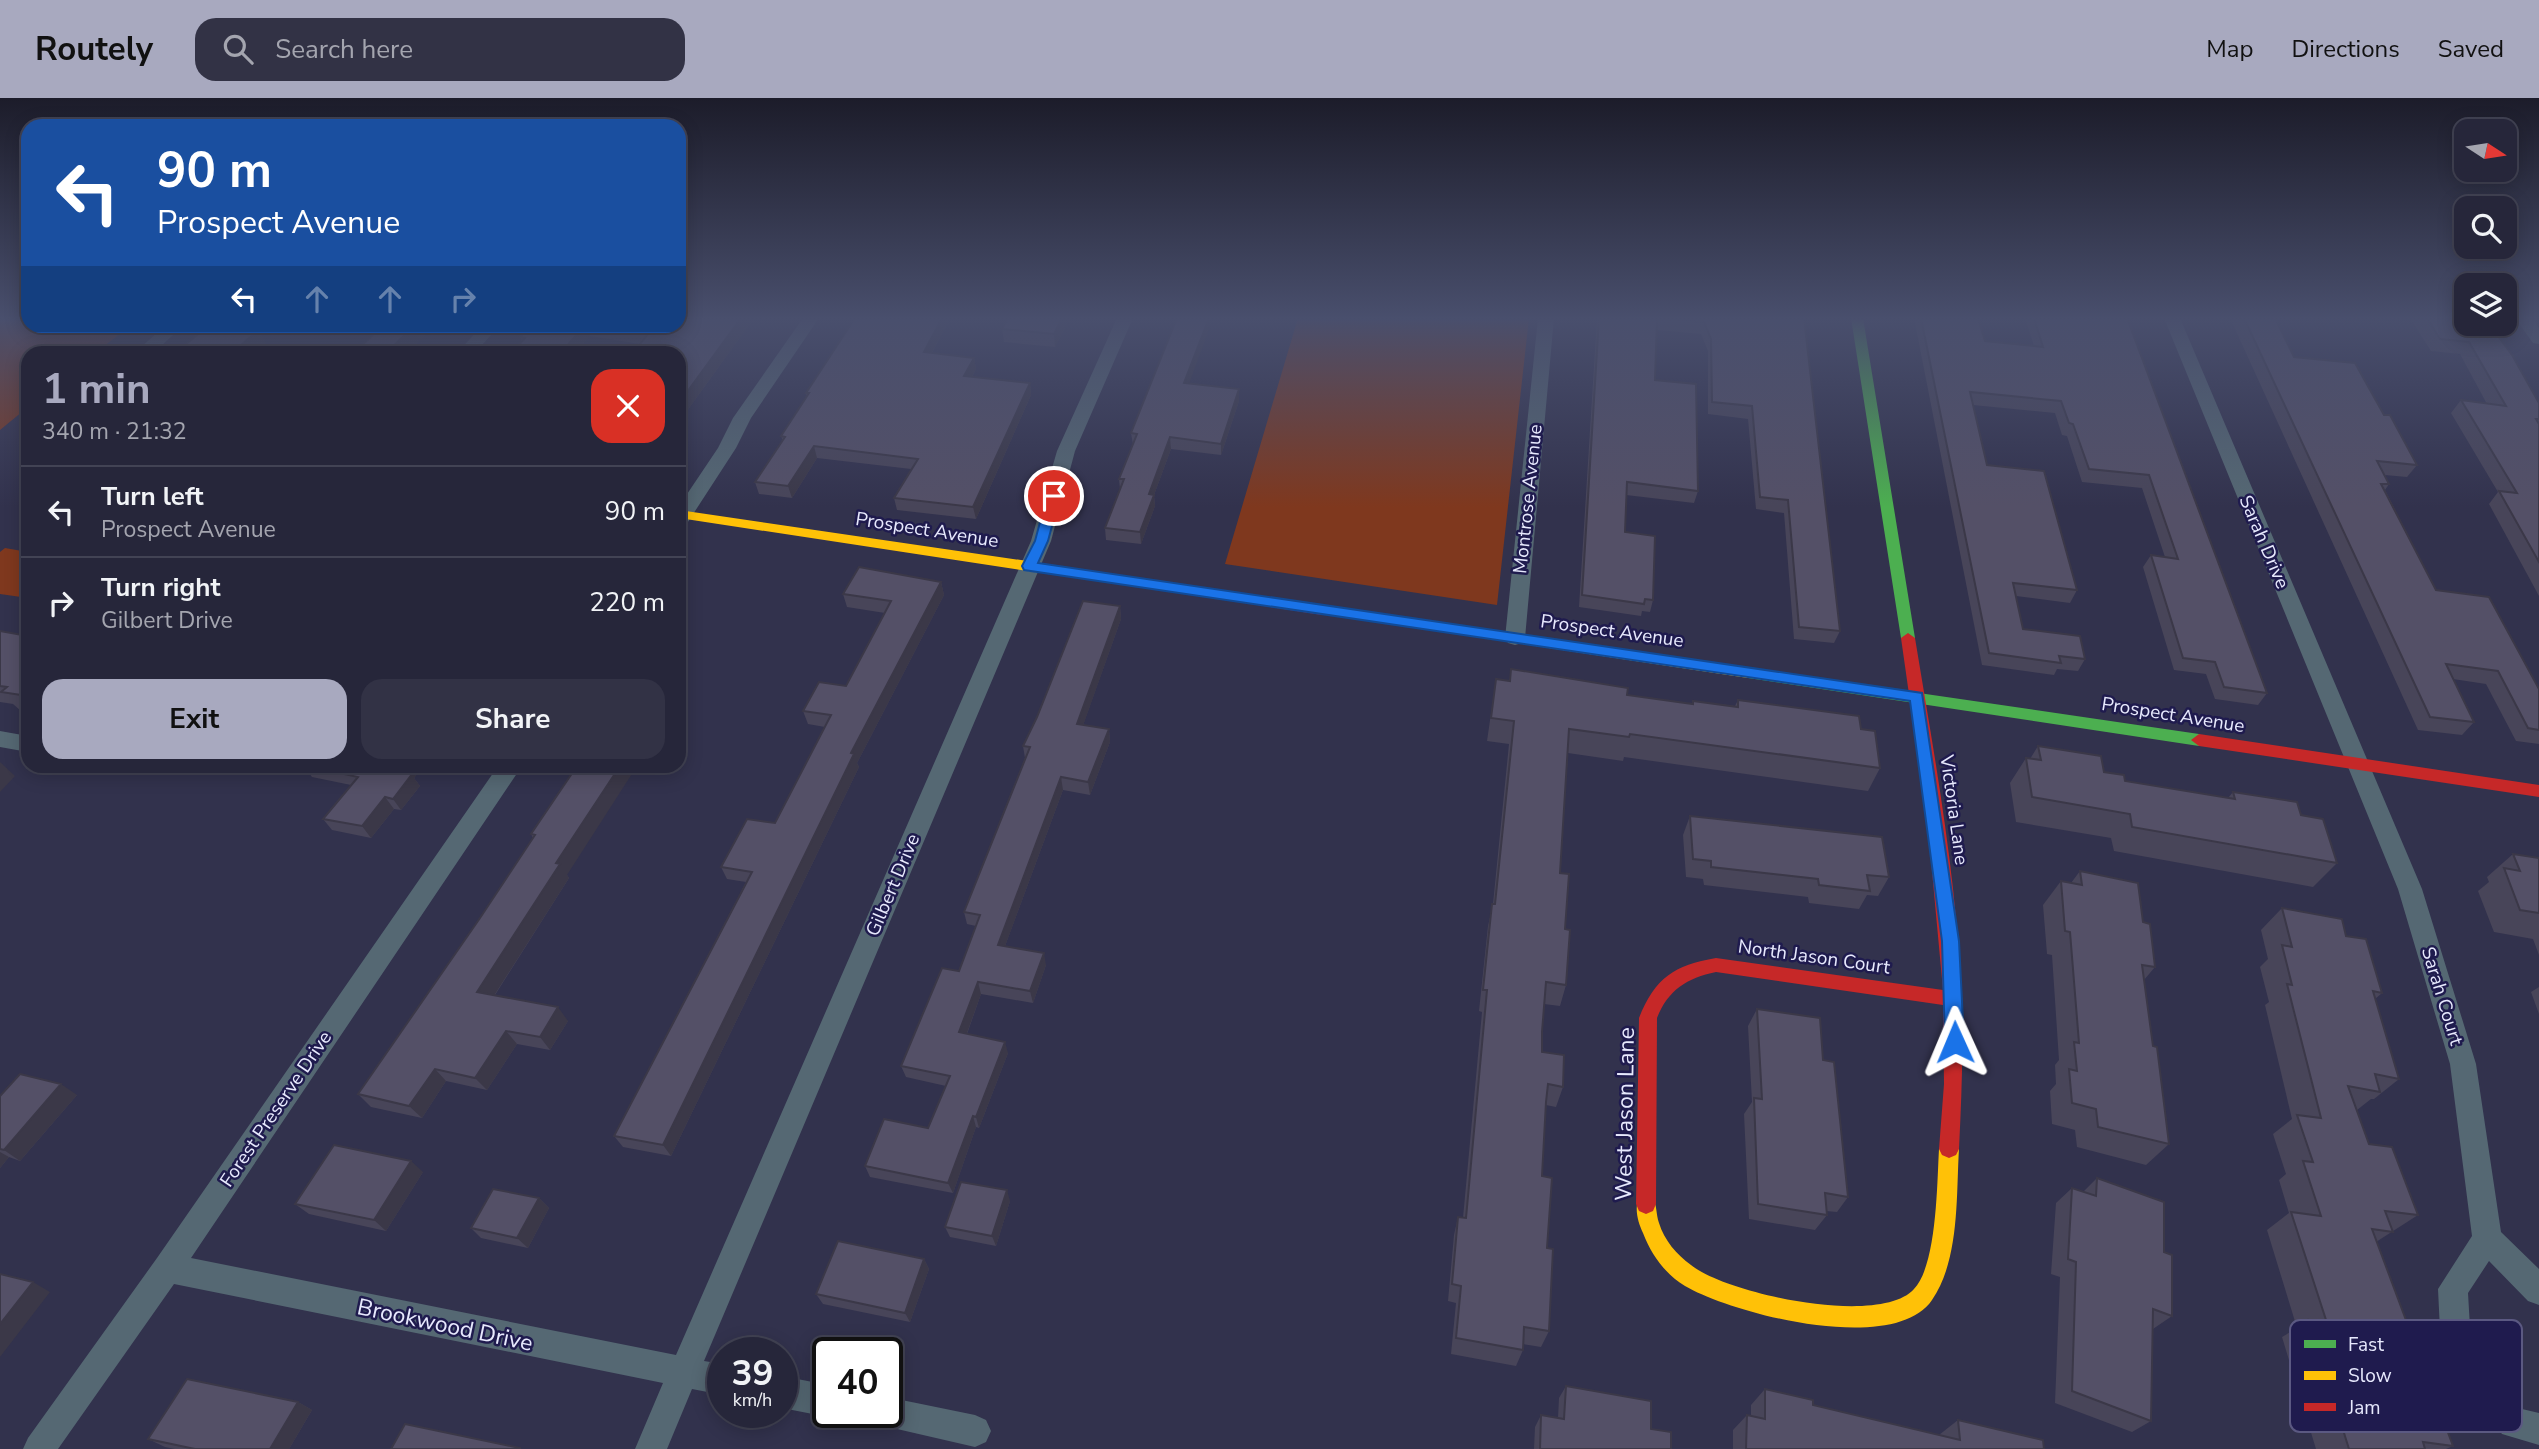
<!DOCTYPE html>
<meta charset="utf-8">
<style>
body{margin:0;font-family:"Nunito Sans",sans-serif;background:#323245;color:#f1f3f6;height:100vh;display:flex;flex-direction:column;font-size:26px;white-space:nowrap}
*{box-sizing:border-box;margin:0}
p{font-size:23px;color:#a4a5af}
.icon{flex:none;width:38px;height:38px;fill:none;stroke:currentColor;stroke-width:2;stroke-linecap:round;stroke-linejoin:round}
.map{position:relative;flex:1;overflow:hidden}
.drawer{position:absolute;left:21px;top:248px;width:665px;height:427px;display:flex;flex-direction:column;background:#26263a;border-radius:21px;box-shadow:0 4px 18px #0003,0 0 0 2px #424354}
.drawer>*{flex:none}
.banner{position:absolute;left:21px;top:21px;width:665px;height:214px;border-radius:21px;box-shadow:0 4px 18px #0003,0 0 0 2px #424354;background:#1a4fa0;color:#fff;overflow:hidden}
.needle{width:46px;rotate:102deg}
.fabs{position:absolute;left:2454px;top:21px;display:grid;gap:14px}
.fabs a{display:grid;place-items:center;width:63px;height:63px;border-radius:14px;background:#26263a;box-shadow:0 4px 18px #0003,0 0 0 2px #424354;font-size:35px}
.speed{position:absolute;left:707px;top:1239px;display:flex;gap:14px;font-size:35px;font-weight:700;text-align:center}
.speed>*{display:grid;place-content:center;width:91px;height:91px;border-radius:50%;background:#26263a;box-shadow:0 4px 18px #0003,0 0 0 2px #424354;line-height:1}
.speed small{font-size:18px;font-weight:400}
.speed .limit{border:4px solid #111;border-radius:10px;background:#fff;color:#111}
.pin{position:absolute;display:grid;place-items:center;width:60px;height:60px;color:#fff;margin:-30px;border:4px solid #fff;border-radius:50%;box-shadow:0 2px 7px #0007}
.me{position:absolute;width:77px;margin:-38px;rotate:359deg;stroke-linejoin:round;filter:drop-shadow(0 0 5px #0008)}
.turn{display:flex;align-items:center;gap:24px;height:147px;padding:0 21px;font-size:32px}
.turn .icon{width:91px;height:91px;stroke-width:2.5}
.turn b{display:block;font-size:49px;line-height:60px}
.lanes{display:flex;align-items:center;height:66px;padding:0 21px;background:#0003;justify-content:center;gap:35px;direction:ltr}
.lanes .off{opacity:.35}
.round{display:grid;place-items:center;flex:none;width:74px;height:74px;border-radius:21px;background:#323245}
.headline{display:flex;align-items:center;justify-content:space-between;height:119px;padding:0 21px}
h1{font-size:42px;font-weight:700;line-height:52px;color:#a8a9bf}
.cta{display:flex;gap:14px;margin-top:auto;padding:14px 21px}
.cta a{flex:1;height:80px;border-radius:21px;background:#a8a9bf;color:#111;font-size:28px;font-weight:700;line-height:80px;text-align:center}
.cta a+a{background:#323245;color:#f1f3f6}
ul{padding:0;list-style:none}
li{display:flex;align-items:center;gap:21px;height:91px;padding:0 21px;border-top:2px solid #424354}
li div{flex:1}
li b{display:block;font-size:26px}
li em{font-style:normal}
header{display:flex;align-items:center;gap:42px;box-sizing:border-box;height:98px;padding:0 35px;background:#a8a9bf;color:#111}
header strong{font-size:33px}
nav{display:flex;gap:38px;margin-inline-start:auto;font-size:24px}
.search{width:490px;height:63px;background:#323245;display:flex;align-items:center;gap:18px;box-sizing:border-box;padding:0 24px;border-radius:21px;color:#a4a5af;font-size:26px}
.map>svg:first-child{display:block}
</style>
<header>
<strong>Routely</strong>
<div class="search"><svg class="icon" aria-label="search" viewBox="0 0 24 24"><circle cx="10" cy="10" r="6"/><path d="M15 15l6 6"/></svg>Search here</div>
<nav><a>Map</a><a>Directions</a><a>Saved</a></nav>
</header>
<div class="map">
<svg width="2539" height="1351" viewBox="0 0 2539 1351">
<rect width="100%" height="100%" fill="#32324d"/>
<path fill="#7f381e" d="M0,220H28V228H130L95,255L28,256V309L0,332Z
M1298,220H1529L1497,507L1225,466Z
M5,450L28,454V500L0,496V454Z"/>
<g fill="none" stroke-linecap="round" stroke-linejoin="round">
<path fill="#556873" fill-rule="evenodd" d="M803,220H819L751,320L736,350L686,427L679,429V408L718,350L733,320Z
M1117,220H1133L1075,353L1051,443L704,1263L723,1266V1297L692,1291L667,1351H635L663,1285L174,1186L58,1351H23L28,1340L157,1160L498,668H522L191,1160L676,1257L1031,443L1057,353Z
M1538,220H1554L1525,540L1522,545L1515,547L1508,545L1505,540Z
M2164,220H2180L2422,791L2476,966L2501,1134L2539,1171V1207L2528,1203L2489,1163L2468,1195L2471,1247L2522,1311L2539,1315V1347L2502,1336L2445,1264L2441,1253L2438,1191L2472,1138L2450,966L2398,791Z
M2515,220H2532L2539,230V246L2533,245Z
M165,228H183L152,256H133Z
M482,228H499L474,256H456Z
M0,633L28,638V654L0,649Z
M782,1278L828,1287V1314H839L828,1319L782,1310Z
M887,1299L975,1317L986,1322L991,1333L986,1344L975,1349L871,1325L866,1314H887Z"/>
<path fill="#4caf50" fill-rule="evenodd" d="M1851,220H1863L1915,540L1908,545L1901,540Z
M1748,570L2199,636L2207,642L2199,648L1748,580L1741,575Z"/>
<path fill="#ffc107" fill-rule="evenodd" d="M679,412L1041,465L1048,470L1041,475L679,420Z
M1322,507L1748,570L1755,575L1748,580L1317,515L1315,512Z
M1949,1042L1956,1045L1959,1051C1956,1098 1960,1161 1932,1202C1894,1258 1733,1216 1685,1188C1665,1176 1651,1156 1643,1135C1638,1124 1634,1111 1639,1099L1646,1096L1653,1099C1657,1108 1656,1116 1659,1125C1664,1142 1677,1157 1691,1167C1727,1196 1880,1229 1914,1191C1937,1167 1937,1085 1939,1051L1942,1045Z"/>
<path fill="#c62828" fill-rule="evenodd" d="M1041,465L1322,507L1329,512L1322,517L1036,473L1034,470L1036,467Z
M1908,535L1915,540C1936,667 1960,796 1962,924C1963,966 1961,1009 1959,1051L1956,1057L1949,1060L1942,1057L1939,1051L1944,986L1943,907L1716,874C1687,880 1668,892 1657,920L1656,1106L1653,1113L1646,1116L1639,1113L1636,1106L1639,920C1655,880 1674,867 1716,860L1943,892L1928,730L1901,540Z
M2199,636L2539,687V699L2199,648L2191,642Z"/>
</g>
<path fill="#484559" d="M679,220H754L679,324V256L640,246L590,238L522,243L520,239L531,228H679Z
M855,220H950L932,255L974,260L976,271L972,279L1030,285L1031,297L976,421L897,412L894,400L911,371L817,360L792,400L759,396L755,384L783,343L781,338L807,299L806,295Z
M1008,220H1070L1055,249L1004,244L1002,231Z
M1597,220H1804L1840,533L1834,545L1794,541L1784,415L1756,411L1748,321L1708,316V253L1701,236L1657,232L1655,282L1698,393L1694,405L1626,397L1625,434L1653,502L1650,514L1642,513L1641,518L1579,509Z
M1914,220H1978L1985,243L2034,248L2025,220H2127L2267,595L2258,607L2215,601L2206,576L2174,572L2143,469L2151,457L2165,459L2142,390L2082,384L2067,338L2062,337L2055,315L1973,307L1987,367L2077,492L2070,505L2016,498L2023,531L2085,561L2078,573L2057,571L2054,577L1982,567Z
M2230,220H2275L2294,259L2384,317L2417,367L2407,379L2385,377L2389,386L2385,392L2436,492L2539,591V646L2516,643L2486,586L2453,581L2474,624L2462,637L2418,632Z
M2410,220H2466L2539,305V498L2489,406L2498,394L2451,315L2461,302L2487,306L2460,256L2431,253Z
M1189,286L1239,291V303L1221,357L1171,351L1154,397L1155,408L1141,446L1106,442L1105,430L1120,391L1119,381L1133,347L1131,335Z
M941,484L944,497L857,665L859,669L671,1058L623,1049L614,1038L746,784L727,781L721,769L775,725L825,629L808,626L803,613L846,588L885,515L847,509L843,496Z
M1120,508L1121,521L1083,627L1109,631L1110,644L1090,697L1063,692L1005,848L1046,867L1033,905L981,896L967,936L1008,955L979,1030L976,1029L953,1095L870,1079L865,1068L928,1030L946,988L906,979L901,968L959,873L976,828L967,826L964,814L1025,660L1023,648Z
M0,533L28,538V615L21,613L13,606L0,604Z
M1496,581L1627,597L1692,606L1693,603L1735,608L1738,602L1861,631L1880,670L1868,693L1624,659L1623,663L1568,655L1560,775L1565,831L1566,887L1560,908L1544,906L1542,934V954L1563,989L1556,1009L1546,1007L1542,1078L1547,1150L1549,1233L1541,1249L1523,1246V1252L1516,1268L1451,1256L1456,1205L1448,1203L1454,1137L1458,1119L1463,1120L1482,914L1479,913L1488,828L1493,806L1509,646L1487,643Z
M2038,648L2125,683L2228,700L2233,694L2301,717L2337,765L2313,789L2114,753L2111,740L2016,724L2010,685L2026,660L2030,661Z
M304,668H423L414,680L420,688L401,712L394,711L371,740L332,732L323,721L351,687L312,679Z
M577,668L567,777L569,780L495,897L568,923L550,952L517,946L487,992L446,983L422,1020L371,1009L358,996L480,820L533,740L531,736Z
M1690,718L1889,779L1878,798L1867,797L1859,811L1809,805L1808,799L1704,787L1703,781L1686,779L1683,737Z
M2513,756L2539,760V857L2533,841L2494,834L2478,793L2489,784L2487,779Z
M2080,773L2143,824L2155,869L2144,882L2153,948L2169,1046L2146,1067L2077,1049L2075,1032L2052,1026L2050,993L2056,986L2055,967L2059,962L2052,857L2047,856L2043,807L2061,783L2071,785Z
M2282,810L2346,838L2382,895L2375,901L2399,981L2374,1001H2371L2357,1012L2369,1046L2418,1117L2376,1144L2453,1348L2446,1351H2316L2282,1239L2297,1230L2267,1132L2289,1115L2279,1082L2286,1076L2273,1036L2292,1021L2265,907L2269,904L2260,869L2268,861L2261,832Z
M2539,889V916L2531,894Z
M1757,911L1823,962L1848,1099L1837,1114L1826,1113L1827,1117L1815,1132L1749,1121L1744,1016L1752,1004L1748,928Z
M77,997L20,1063L9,1059L0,1070V998Z
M423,1074L386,1133L309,1116L295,1106Z
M2097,1080L2164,1154L2172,1218L2153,1231L2151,1323L2132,1334L2055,1305L2060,1179L2051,1176L2056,1105L2072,1090L2083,1094Z
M539,1100L549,1110L528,1150L481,1140L471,1130Z
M1010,1103L996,1148L950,1139L945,1129Z
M924,1161L929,1171L910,1224L823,1206L816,1196Z
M1566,1288L1651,1331L1671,1351H1534L1535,1329L1541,1317L1558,1320L1559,1300Z
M1765,1291L1813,1307L1939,1337L1958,1322L2044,1351H1733V1332L1747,1317L1751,1318V1307Z
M298,1304L312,1312L289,1351H175L165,1349L148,1341Z"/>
<path fill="#3b3848" d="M741,220H754L679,324V305Z
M942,220H950L926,266L924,254Z
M1062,220H1070L1055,249L1054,236Z
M1209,220H1213L1185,297L1184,285Z
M243,228L250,239L258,232L266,245L255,256H231L241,230Z
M414,228H434L406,256H385Z
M584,228H586L590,238L575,256H560Z
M974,260L976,271L966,290L964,278Z
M1030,285L1031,297L976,421L973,409Z
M1239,291V303L1221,357V346Z
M1170,339L1171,351L1154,397L1155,408L1141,446L1140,434L1149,396Z
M814,348L817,360L792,400L788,388Z
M941,484L944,497L857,665L859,669L671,1058L663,1047L851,655Z
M1120,508L1121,521L1079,639L1077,626Z
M1109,631L1110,644L1090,697L1088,684Z
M0,664L15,678L0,694Z
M406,668H423L414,680L420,688L401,712L393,701L401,674Z
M620,668H637L567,777L569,780L488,907L477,894L556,765Z
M1061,679L1063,692L1001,859L998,847Z
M385,699L394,711L371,740L362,728Z
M1044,855L1046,867L1033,905L1030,893Z
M978,884L981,896L963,946L959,934Z
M558,909L568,923L550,952L540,939Z
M506,933L517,946L487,992L475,980Z
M1005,944L1008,955L979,1030L976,1019Z
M435,971L446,983L422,1020L409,1008Z
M61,986L77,997L20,1063L4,1052Z
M973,1018L976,1029L953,1095L948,1085Z
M0,1054L9,1059L0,1070Z
M411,1063L423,1074L386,1133L374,1122Z
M1007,1092L1010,1103L996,1148L992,1138Z
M539,1100L549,1110L528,1150L517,1140Z
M924,1161L929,1171L910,1224L905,1215Z
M33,1184L50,1194L0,1259V1226Z
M298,1304L312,1312L289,1351H270Z"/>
<path fill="#545067" stroke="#3b3848" stroke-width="2" d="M679,220H741L679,305V256H632L648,236L593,228H679Z
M855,220H942L924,254L974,260L964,278L1030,285L973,409L894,400L918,361L814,348L788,388L755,384L785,339L781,338L809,295H806Z
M1008,220H1062L1054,236L1002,231Z
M1177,220H1209L1184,285L1239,291L1221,346L1170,339L1149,396L1154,397L1140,434L1105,430L1124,381H1119L1137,336L1131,335Z
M1599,220H1657L1655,282L1696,286L1698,393L1627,384L1625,434L1655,438L1653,502L1645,501L1644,506L1582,497Z
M1664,220H1804L1840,533L1799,529L1788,402L1760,399L1752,308L1712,304L1711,241L1704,224Z
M1921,220H1978L1985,243L2043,249L2034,220H2127L2267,595L2224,589L2215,564L2183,560L2151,457L2178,461L2149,377L2089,371L2073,326L2069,325L2061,303L1970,294L1987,367L2044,373L2077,492L2013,485L2023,531L2080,538L2085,561L2059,558L2061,565L1989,555Z
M2244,220H2275L2294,259L2355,265L2384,317H2390L2417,367L2377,363L2389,386H2381L2436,492L2489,499L2539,591V632L2528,630L2498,573L2446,566L2474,624L2430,619Z
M2427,220H2466V226H2489L2512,257L2539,305V321H2536L2539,326V464L2499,393L2517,395L2461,302L2506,308L2469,244L2440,241Z
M208,228H243L241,230L258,232L231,256H174Z
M376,228H414L385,256H353L377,233L371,232Z
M531,228H584L560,256H511L525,240L520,239Z
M859,469L941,484L851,655L854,656L663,1047L614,1038L752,774L721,769L747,721L775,725L831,617L803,613L819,584L846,588L891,503L843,496Z
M1083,503L1120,508L1077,626L1109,631L1088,684L1061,679L998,847L1044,855L1030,893L978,884L959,934L1005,944L976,1019L973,1018L948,1085L865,1068L884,1021L928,1030L950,978L901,968L942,870L959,873L980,817L964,814L1030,649L1023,648L1037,619Z
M0,533L28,538V598L1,594L7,589L0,588Z
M1511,571L1628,590L1627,597L1693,606V603L1738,609V602L1859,618L1861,631L1875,633L1880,670L1630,636L1629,639L1569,631L1560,775L1569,776L1565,831L1570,832L1566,887L1546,884L1542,934V954L1564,957L1563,989L1548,986L1546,1004L1542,1078L1552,1080L1547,1150L1553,1151L1549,1233L1524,1229L1523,1252L1456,1240L1461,1188L1452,1186L1458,1119L1466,1120L1487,892H1483L1492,806H1495L1514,623L1491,620L1496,581L1510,583Z
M2038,648L2101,658L2104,674L2124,677L2125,683L2235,701L2233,694L2297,704L2301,717L2323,721L2337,765L2132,729L2130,716L2032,699L2026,660L2041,662Z
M308,668H406L401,674L412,676L393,701L385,699L362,728L323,721L358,679Z
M577,668H620L556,765L560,766L477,894L558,909L540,939L506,933L475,980L435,971L409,1008L358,996L480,820L535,737L531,736Z
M1690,718L1882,739L1889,779L1867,777L1870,793L1819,787L1818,781L1711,769V763L1693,761Z
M2513,756L2539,760V815L2520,812L2504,770L2520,773Z
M2080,773L2138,785L2143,824L2150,826L2155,869L2142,867L2153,948L2157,949L2169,1046L2098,1029L2096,1011L2072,1005L2069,971L2077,973L2074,944L2079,945L2070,834L2065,833L2061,783L2082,787Z
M2282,810L2342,821L2346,838L2366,841L2382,895L2373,893L2399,981L2375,976L2380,994L2348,988L2369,1046L2392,1049L2418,1117L2385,1113L2393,1134L2372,1131L2453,1348L2423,1344L2425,1351H2349L2309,1222L2327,1225L2291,1114L2321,1118L2303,1063L2313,1064L2297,1017L2321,1020L2287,886L2292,887L2282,847L2292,849Z
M1757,911L1820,920L1823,962L1834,964L1848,1099L1825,1095L1827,1117L1758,1106L1754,1000L1762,1001Z
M20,976L61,986L4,1052L0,1051V998Z
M334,1047L411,1063L374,1122L295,1106Z
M2097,1080L2164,1104V1154L2172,1157V1218L2153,1211L2151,1323L2072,1293L2076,1164L2068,1161L2072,1090L2096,1098Z
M961,1084L1007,1092L992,1138L945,1129Z
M493,1091L539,1100L517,1140L471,1130Z
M838,1143L924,1161L905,1215L816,1196Z
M0,1176L33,1184L0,1226Z
M187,1281L298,1304L270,1351H195L148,1341Z
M1566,1288L1651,1303V1331L1671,1334V1351H1540L1541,1317L1564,1321Z
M1765,1291L1813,1302V1307L1960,1342L1958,1322L2043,1342L2044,1351H1746L1747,1317L1765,1321Z
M405,1326L520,1350V1351H391Z"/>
<linearGradient id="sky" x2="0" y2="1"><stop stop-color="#1c1c2a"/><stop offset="0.54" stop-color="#494f6d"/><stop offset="1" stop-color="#494f6d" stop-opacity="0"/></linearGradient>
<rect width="2539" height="409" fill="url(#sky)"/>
<path fill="#1a73e8" stroke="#114b97" stroke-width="2" d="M1054,394L1060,398L1048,443L1038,465L1922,595L1959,843L1964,944L1961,950L1955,953L1948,950L1945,944L1942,843L1910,603L1024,472L1022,468L1035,443L1047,398Z"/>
<g text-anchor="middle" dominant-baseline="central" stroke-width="5" stroke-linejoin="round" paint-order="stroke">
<g font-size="19" fill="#e7e9fd" stroke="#1f1b4e">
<text transform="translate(1528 401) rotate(-84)">Montrose Avenue</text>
<text transform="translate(927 432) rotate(9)">Prospect Avenue</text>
<text transform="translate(2264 444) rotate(67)">Sarah Drive</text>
<text transform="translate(1612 533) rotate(8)">Prospect Avenue</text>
<text transform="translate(2173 617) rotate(9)">Prospect Avenue</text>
<text transform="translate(1954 712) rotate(82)">Victoria Lane</text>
<text transform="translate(893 787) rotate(-67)">Gilbert Drive</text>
<text transform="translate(1814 859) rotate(8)">North Jason Court</text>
<text transform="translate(2442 898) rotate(73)">Sarah Court</text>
<text transform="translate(276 1011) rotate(-56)">Forest Preserve Drive</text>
</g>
<g font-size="23" fill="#e7e9fd" stroke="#1f1b4e">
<text transform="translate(1625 1016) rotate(-89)">West Jason Lane</text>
<text transform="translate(445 1227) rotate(12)">Brookwood Drive</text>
</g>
</g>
<rect x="2290" y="1222" width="232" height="112" rx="10" fill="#1f1b4e" stroke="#5b5982" stroke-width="2"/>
<rect x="2304" y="1242" width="32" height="8" fill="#4caf50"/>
<rect x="2304" y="1273" width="32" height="9" fill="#ffc107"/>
<rect x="2304" y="1305" width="32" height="8" fill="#c62828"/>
<g font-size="19" fill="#e7e9fd">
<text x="2348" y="1253">Fast</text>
<text x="2348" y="1284">Slow</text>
<text x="2348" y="1316">Jam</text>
</g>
</svg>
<div class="fabs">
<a><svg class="needle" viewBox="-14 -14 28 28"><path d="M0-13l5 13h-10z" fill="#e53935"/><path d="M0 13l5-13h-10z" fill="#a4a5af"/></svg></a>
<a><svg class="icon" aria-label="search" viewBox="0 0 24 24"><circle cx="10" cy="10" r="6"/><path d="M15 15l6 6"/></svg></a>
<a><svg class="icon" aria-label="layers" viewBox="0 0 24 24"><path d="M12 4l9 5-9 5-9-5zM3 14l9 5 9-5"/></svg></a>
</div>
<div class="speed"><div>39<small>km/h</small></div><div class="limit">40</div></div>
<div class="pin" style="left:1054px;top:398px;background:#d93025"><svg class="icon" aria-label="arrive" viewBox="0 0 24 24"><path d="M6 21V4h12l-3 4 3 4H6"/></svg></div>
<svg class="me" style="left:1955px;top:944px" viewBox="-20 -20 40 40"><path d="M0-17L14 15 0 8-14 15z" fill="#1a73e8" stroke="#fff" stroke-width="4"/></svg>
<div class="banner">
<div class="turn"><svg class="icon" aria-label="left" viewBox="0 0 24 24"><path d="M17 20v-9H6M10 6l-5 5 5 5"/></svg><div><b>90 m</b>Prospect Avenue</div></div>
<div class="lanes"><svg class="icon" aria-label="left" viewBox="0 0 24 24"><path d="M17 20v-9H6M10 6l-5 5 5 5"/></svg><svg class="icon off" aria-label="ahead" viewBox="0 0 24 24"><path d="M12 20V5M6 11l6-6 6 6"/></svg><svg class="icon off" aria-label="ahead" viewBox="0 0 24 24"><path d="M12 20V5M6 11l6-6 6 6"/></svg><svg class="icon off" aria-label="right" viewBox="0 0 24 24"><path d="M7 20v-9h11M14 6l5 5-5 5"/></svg></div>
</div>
<section class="drawer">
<div class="headline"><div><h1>1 min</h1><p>340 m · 21:32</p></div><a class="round" style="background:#d93025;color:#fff"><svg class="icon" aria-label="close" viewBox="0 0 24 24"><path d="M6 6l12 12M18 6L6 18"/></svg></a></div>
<ul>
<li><svg class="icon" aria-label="left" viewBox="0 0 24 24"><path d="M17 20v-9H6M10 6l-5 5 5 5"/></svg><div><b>Turn left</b><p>Prospect Avenue</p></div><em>90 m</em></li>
<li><svg class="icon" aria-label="right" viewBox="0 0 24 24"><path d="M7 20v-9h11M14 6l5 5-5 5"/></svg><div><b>Turn right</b><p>Gilbert Drive</p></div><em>220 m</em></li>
</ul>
<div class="cta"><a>Exit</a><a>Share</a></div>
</section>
</div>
